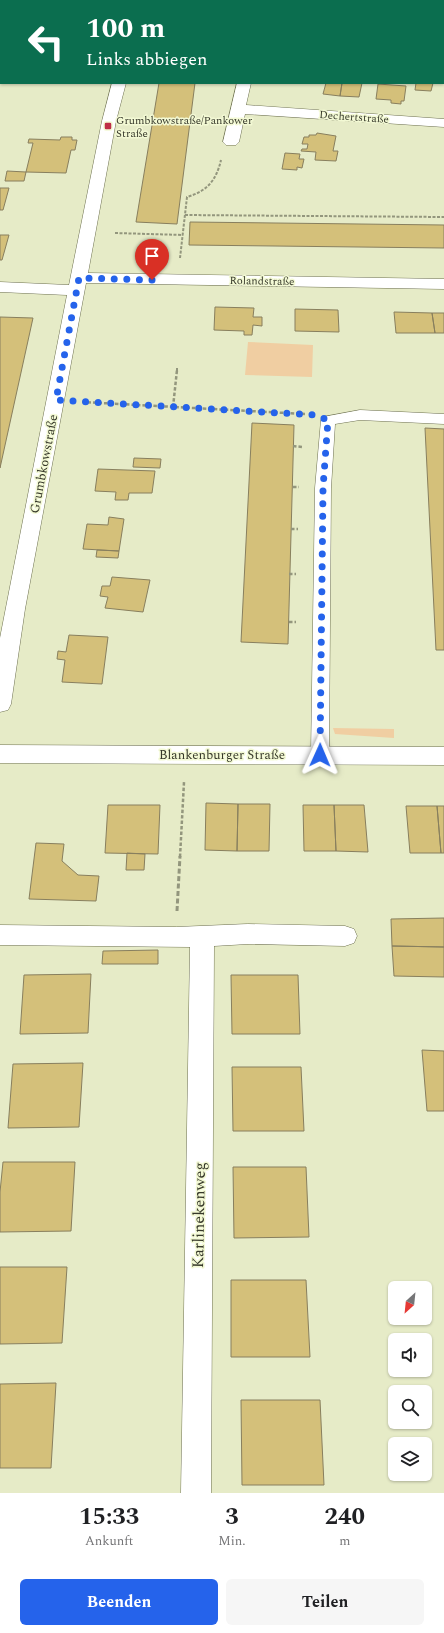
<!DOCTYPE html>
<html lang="de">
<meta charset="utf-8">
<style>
body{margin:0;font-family:Spectral,serif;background:#f6f6f6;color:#202124;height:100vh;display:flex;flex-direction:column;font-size:15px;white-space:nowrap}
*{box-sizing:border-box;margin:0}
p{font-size:13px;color:#757577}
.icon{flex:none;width:22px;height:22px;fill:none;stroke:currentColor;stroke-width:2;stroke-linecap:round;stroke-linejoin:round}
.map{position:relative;height:1493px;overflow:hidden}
.drawer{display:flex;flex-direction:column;background:#fff;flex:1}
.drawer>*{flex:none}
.banner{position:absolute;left:0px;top:0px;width:444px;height:84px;box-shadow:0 1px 3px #0004;background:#0b6e4f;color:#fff;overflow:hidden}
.needle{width:26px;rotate:207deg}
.buttons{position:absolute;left:388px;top:1281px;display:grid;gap:8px}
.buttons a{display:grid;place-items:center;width:44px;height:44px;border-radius:6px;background:#fff;box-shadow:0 1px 3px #0004;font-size:20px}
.pin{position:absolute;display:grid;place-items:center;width:34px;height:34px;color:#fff;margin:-41px -17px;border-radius:50% 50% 50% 0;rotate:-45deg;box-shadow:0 0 4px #0007}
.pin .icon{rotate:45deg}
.me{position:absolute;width:44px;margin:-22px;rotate:1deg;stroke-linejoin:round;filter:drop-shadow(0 0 3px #0008)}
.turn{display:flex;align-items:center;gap:14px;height:84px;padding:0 20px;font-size:18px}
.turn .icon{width:52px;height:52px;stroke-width:2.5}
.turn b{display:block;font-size:28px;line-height:34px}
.eta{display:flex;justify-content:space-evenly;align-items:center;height:68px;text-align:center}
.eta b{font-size:24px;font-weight:700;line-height:28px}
.primary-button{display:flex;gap:8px;margin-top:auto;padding:8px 20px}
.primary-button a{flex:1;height:46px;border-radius:6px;background:#2563eb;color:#fff;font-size:16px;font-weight:700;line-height:46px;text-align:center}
.primary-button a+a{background:#f6f6f6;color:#202124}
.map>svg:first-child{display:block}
</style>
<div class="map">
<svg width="444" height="1493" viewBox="0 0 444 1493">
<rect width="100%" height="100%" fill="#e6ebc7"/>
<path fill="#f0cea2" d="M248,342L313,345L312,377L245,375Z
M333,728L394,729V738L335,734Z"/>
<path fill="#d4c07a" stroke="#887f5e" d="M159,83H195L177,224L136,222Z
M326,83H342L340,96L323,94Z
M342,83H362L359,97L340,96Z
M416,83H433L431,91L415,90Z
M378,84L406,86L404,101H401V104L391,103V100L376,99Z
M317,133L336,136L333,151H338L336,161L315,160L316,152L301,151L302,149H307L308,144H302L304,137H309V135H316Z
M61,137H72V140H77L75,150H71L66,173L26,172L33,143H28L29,139L60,140Z
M285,153L300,154L299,159H304L302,168L297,167V170L282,169Z
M7,171L26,172L24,181H5Z
M0,188H9L3,210H0Z
M190,222L444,225V248L189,245Z
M0,235H9L2,260H0Z
M215,307L254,308L253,317H262V326L253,325L252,335H244V331L214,330Z
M295,309L338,310L339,332L295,331Z
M394,312L432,313L435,333H396Z
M432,313H444V333H435Z
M0,317L33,318L0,468Z
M252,423L294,425L288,644L241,642Z
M425,428L444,429V650H436Z
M134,458L161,459L160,468L133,467Z
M98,469L155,471L152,493H129L128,500H115L116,492L95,491Z
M109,517L124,519L119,551L83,549L87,524L108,525Z
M97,550L119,551L118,558L96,557Z
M112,577L150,580L143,612L105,608L108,597L100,596L102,586H110Z
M69,635L108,637L102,684L62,682L65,660L57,659L58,651L66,652Z
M206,803L238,804L237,851L205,850Z
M238,804H270L269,851H237Z
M108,805H160L158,854L105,853Z
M303,805H334L336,851H304Z
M334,805H364L368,852L336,851Z
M406,806H437L441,853H410Z
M437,806H444V853H441Z
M36,843L64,844L62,861L78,875L99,876L96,901L29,899Z
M127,853L145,854L144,870H126Z
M444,918V947L392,946L391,919Z
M392,946L444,947V977L394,976Z
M158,950V964H102L103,951Z
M91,974L88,1033L20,1034L24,975Z
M231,975H298L300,1034H232Z
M422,1050L444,1051V1111H427Z
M83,1063L79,1127L8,1128L13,1064Z
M232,1067H301L304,1131H233Z
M3,1162H75L71,1231L0,1232V1192Z
M233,1167H306L309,1237L234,1238Z
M0,1267H67L62,1343L0,1344Z
M231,1280H306L310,1357H231Z
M56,1383L51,1468H0V1384Z
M241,1400H320L324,1485H242Z"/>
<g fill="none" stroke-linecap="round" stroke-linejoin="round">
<g stroke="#6e7151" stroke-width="1">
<path id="lane" d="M360,410L444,414V424L360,420L335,424L331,488L329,755L326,760L320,762L314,760L311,755L315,488L321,420L323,417Z"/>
</g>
<g stroke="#6e7151" stroke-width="1">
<path id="street" d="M130,0H144L129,1Z
M226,0H254L255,1H227Z
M443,10H444V18H443Z
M112,83H126L116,121L88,273L444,279V289L86,283L25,609L11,704L8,710L0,712V638L67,295L0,292V282L69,285L102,121Z
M237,83H251L246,105L444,119V127L245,114L239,142L236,145H226L223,142Z
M248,924L345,926L354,929L357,936L354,943L345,946L248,944L214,946L211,1493H181L190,947L0,945V925L176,927Z"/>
</g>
<g stroke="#6e7151" stroke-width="1">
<path id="secondary" d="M0,745L444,747V765L0,763Z"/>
</g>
<path stroke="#93967d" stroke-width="2" stroke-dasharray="3 1.5" stroke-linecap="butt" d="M185,215L444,217
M115,233L183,235
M180,258L187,197C207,191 216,181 221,160
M177,371V367"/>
<path stroke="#93967d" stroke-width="2.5" stroke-dasharray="3.5 2" stroke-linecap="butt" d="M82,402L305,414
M173,407L177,370
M293,446L302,447
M293,487H299
M291,529H298
M289,574H296
M289,622H296
M180,857L184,782"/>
<path stroke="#93967d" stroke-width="3" stroke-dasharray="5 2.5" stroke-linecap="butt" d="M177,911L180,856"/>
<use href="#lane" fill="#fff" fill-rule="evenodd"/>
<use href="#street" fill="#fff" fill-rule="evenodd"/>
<use href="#secondary" fill="#fff" fill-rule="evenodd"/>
</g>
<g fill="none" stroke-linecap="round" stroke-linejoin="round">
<path stroke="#2563eb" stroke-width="7" stroke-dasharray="0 12.6" d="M152,280L79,278L56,400L315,415L328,420L323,488L320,755"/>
</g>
<rect fill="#bf2e47" stroke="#f3f9d4" stroke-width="1.5" x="104" y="122" width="8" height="8" rx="2"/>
<g text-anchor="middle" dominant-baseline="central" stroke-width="3" stroke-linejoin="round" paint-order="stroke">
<g font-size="11" fill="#36382a" stroke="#f3f9d4">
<text transform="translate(354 117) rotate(4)">Dechertstraße</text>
<text transform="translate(262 281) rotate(1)">Rolandstraße</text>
</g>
<g font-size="11" fill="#36382a" stroke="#f3f9d4" text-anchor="start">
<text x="116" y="120">Grumbkowstraße/Pankower<tspan x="116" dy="13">Straße</tspan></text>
</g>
<g font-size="13" fill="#36382a" stroke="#f3f9d4">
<text transform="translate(44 464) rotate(-79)">Grumbkowstraße</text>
<text x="222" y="755">Blankenburger Straße</text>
</g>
<g font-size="16" fill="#36382a" stroke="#f3f9d4">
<text transform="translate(199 1215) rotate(-89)">Karlinekenweg</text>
</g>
</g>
</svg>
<div class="buttons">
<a><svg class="needle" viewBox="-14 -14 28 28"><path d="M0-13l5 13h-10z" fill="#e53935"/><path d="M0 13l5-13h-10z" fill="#757577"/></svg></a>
<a><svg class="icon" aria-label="sound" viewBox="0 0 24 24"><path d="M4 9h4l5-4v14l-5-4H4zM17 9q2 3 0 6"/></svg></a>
<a><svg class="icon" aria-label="search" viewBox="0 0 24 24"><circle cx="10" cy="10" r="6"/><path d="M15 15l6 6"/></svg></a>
<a><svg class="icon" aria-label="layers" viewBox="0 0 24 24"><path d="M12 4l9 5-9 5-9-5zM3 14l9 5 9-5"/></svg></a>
</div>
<div class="pin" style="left:152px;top:280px;background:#d93025"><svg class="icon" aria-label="arrive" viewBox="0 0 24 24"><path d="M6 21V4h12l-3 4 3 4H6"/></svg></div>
<svg class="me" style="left:320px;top:755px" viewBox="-20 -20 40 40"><path d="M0-17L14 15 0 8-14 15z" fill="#2563eb" stroke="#fff" stroke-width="4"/></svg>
<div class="banner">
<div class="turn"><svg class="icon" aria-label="left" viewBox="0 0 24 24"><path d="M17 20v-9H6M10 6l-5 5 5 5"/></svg><div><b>100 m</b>Links abbiegen</div></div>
</div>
</div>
<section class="drawer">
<div class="eta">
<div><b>15:33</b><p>Ankunft</p></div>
<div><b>3</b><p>Min.</p></div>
<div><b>240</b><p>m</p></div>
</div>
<div class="primary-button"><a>Beenden</a><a>Teilen</a></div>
</section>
